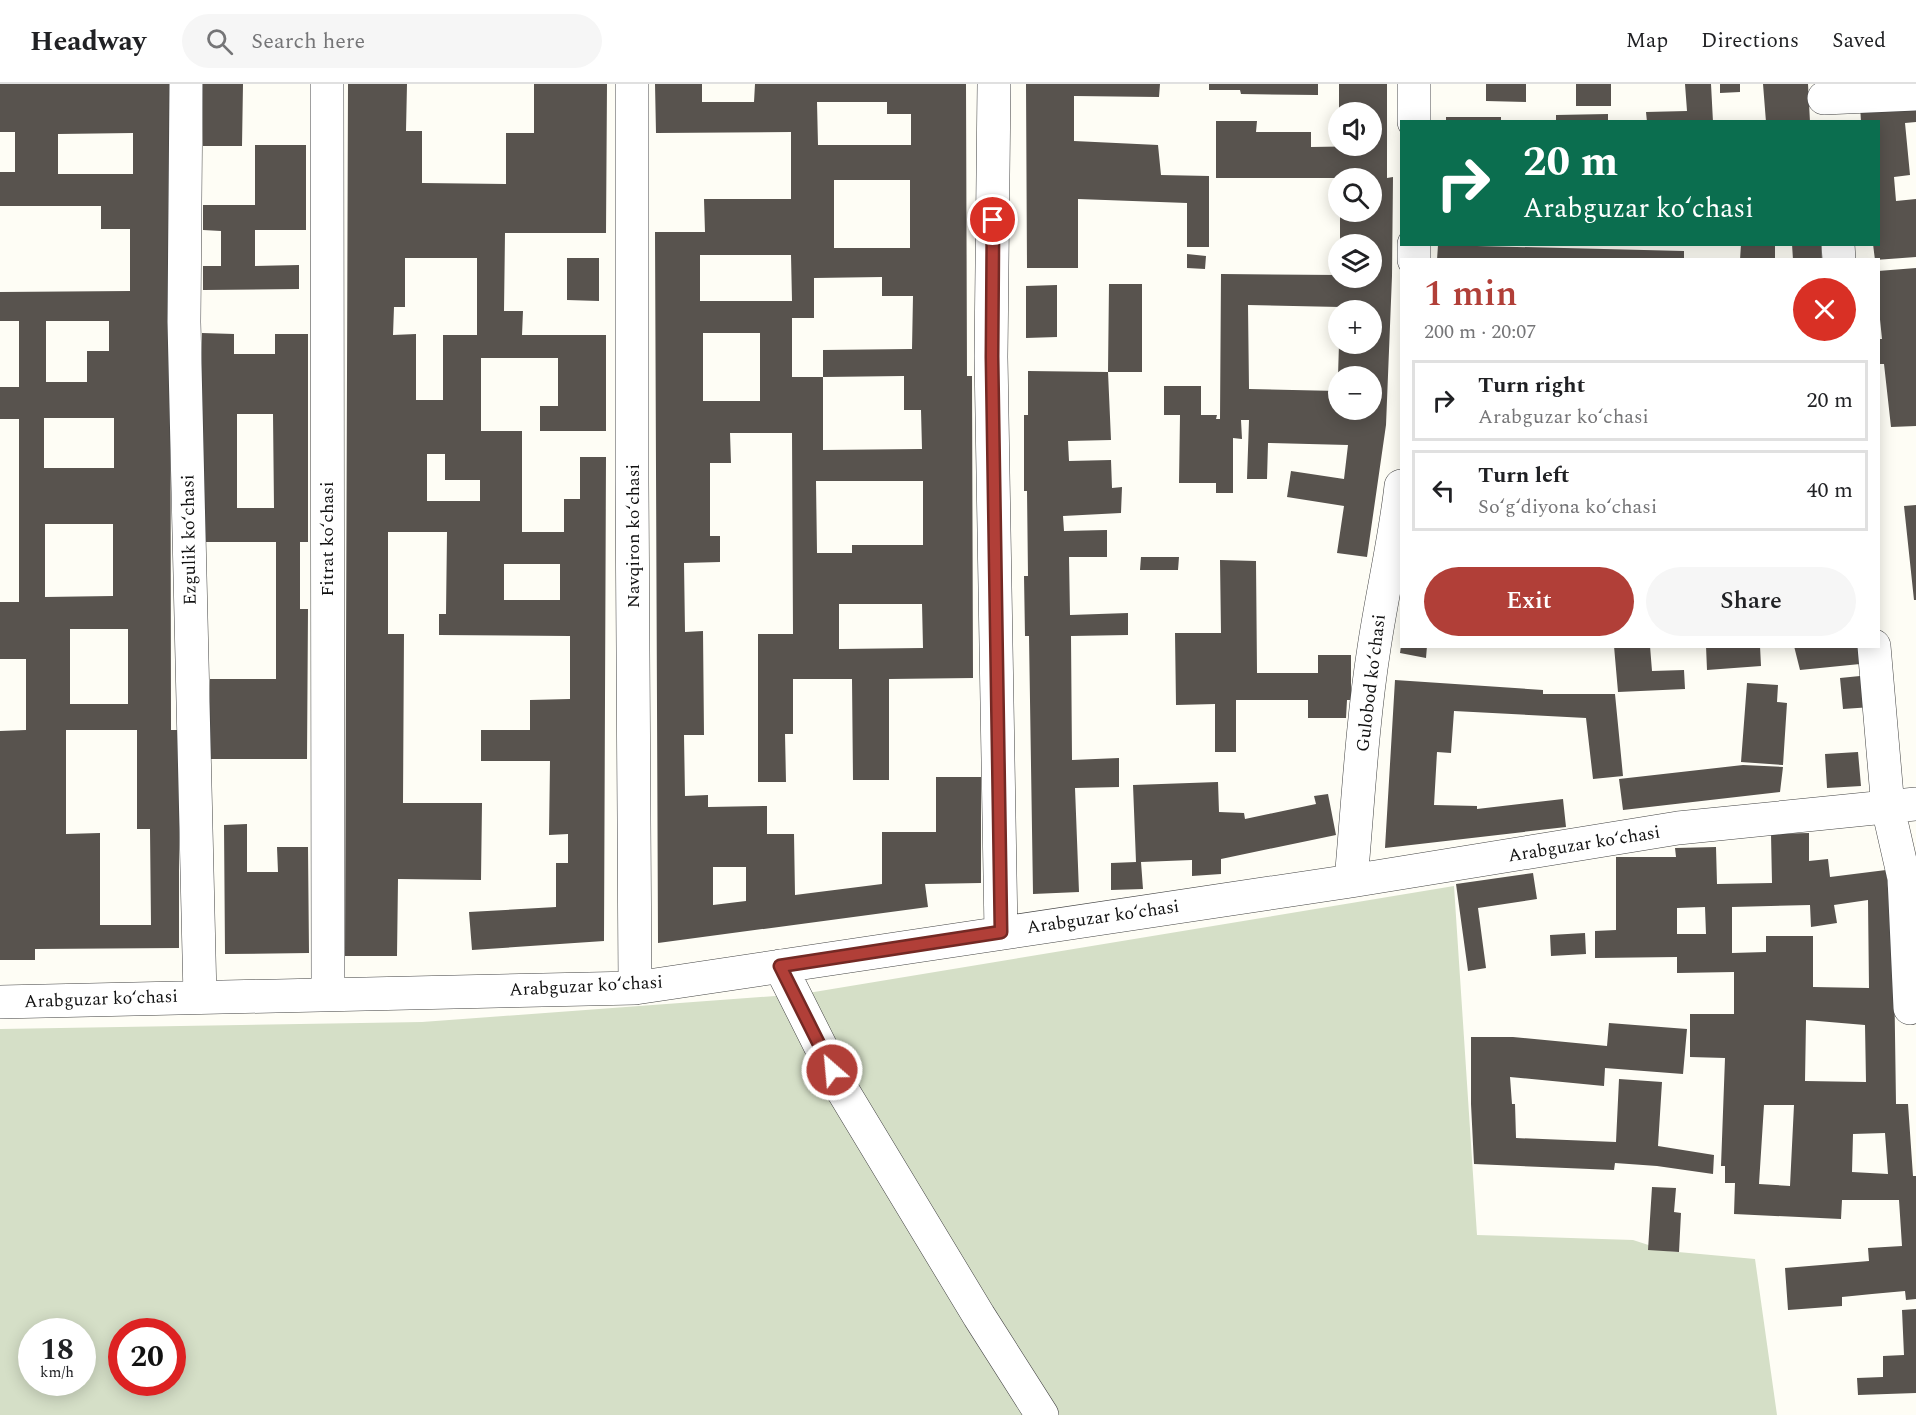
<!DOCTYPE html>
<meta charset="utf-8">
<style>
body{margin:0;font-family:Spectral,serif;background:#f6f6f6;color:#202124;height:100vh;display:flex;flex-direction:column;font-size:22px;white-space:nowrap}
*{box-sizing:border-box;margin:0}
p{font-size:20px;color:#757577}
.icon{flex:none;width:33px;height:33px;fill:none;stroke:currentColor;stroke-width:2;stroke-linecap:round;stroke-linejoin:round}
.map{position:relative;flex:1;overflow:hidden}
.details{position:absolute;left:1400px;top:174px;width:480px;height:390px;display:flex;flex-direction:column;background:#fff;border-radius:0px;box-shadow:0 3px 15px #0003}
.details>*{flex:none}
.top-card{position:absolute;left:1400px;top:36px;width:480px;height:126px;border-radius:0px;box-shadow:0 3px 15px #0003;background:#0b6e4f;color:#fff;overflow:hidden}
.fabs{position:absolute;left:1328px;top:18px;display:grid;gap:12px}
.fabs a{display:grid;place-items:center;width:54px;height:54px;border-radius:50%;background:#fff;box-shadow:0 3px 15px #0003;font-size:30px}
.speed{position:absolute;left:18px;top:1234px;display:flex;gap:12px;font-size:30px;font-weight:700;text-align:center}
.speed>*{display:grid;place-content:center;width:78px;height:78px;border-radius:50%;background:#fff;box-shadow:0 3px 15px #0003;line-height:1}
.speed small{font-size:15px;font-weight:400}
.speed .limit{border:9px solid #d22;background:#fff;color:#111}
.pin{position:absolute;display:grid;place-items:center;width:51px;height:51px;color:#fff;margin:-26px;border:3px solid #fff;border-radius:50%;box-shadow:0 2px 6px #0007}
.me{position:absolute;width:66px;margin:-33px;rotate:333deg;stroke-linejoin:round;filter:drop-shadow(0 0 4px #0008)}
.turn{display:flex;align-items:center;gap:21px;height:126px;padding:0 24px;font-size:27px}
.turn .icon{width:78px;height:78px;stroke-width:2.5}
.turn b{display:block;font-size:42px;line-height:51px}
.round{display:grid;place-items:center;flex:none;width:63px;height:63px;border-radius:32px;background:#f6f6f6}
.summary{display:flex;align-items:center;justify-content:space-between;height:102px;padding:0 24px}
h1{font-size:36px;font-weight:600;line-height:45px;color:#b13f38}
.button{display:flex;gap:12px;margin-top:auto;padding:12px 24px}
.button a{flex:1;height:69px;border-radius:36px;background:#b13f38;color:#fff;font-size:24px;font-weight:600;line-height:69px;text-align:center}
.button a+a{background:#f6f6f6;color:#202124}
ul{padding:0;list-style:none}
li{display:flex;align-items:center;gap:18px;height:81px;margin:0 12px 9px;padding:0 12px;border:3px solid #e0e0e0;border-radius:0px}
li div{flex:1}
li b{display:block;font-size:22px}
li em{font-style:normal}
header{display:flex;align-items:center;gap:36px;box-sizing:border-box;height:84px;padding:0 30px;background:#fff;border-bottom:2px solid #e0e0e0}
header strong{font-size:28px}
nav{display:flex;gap:33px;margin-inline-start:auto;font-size:21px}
.search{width:420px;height:54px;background:#f6f6f6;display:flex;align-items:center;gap:15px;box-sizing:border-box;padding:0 21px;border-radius:33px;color:#757577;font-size:22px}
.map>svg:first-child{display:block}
</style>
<header>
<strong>Headway</strong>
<div class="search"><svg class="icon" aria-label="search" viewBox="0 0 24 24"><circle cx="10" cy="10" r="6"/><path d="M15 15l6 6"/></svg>Search here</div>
<nav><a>Map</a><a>Directions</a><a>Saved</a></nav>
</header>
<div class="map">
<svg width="1916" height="1331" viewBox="0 0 1916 1331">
<rect width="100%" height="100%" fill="#fefdf5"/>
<path fill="#d5dfc7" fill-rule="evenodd" d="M1454,802L1477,1151L1633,1156L1667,1167L1755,1175L1777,1331H0V945L422,938L802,910ZM32,1248H82V1299H32ZM122,1248H172V1299H122Z"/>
<path fill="#58534e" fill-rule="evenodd" d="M0,0H170L171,646H179V864L35,865V876H0V647L26,646V575H0V518H19V335H0V303H19V237H0V208L130,207V145H101V122H0V88H15V48H0ZM133,49V90H58V50ZM46,237H109V267H87V298H46ZM44,334H114V384H44ZM45,440H113V512L45,513ZM70,545H128V620H70ZM66,646H137V745H150L151,841H100V749L66,750Z
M203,0H243L242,62H203Z
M348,0H407L406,47H422V99L506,100V49H534V0H607L606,149H505L504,227H523L522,251H606V347H540V322H558V274H481V347H522V448H564V415H580V373H606L604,857L472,866L469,828L556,823V779H568V750L549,751L550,677H481V646H530V616L570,615V552L439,551V530H446L447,448H388V550H404L403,719H482L481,796L398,795L397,872H345ZM405,174H477V251H443V316H416V250L393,251L394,223H405ZM427,370H445V396H480V417H427ZM504,480H560V516H504Z
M655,0H702V18H754L755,0H966L967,292H972L973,594L889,595V696H853L852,595H793V650H785L786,698H758V550H793L792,349H730L731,379H710V452H720V478L684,479L685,548L703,547L704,651H684L685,712L708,711V723L767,722V750H794L795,811L882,800V748H936V693H981V799L925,800L928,823L658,859L655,148H705L704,115H791V48L656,49ZM817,18H887V30H911V61H818ZM834,96H910V164H834ZM700,171H791L792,217H700ZM882,193V212H913L912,265L823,266V293L904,292V326H921L922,365L823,366V293H792V234H814V194ZM703,249H760V317H703ZM816,397H923V461H852V469H817ZM839,520H922L923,564L839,565ZM713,783H746V817L713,821Z
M1026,0H1160L1159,13L1074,12V57L1158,61L1161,91L1209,92V163H1187V119L1078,115V184H1027Z
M1209,0H1318V11L1241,10L1240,6H1209Z
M1339,0H1387V94L1393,93L1392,192L1386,341L1367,473L1337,469L1344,422L1287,413L1291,387L1344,395L1348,361L1268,359L1267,395H1247L1249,336H1241L1242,355L1233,354V409H1216V399H1179L1180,331H1164V302H1201V331H1217L1216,335H1220L1221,190L1338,191V194H1371V160H1340V128H1371V94H1216V37H1257L1256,48H1311V63L1371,62V28H1339ZM1248,221L1340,223L1339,226H1371V260H1339L1338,292H1371V326H1338V307L1249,305Z
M1486,0H1526V18L1486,17Z
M1576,0H1611V22H1576Z
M1685,0H1711L1713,38H1647L1646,28L1687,27Z
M1720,0H1740V8L1720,9Z
M1763,0H1808L1810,38H1766Z
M1916,18V38L1905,39L1910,91L1894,93L1896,117L1916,115V173L1875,176L1873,160H1878V38H1861L1860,21Z
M1608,30V38H1556V31Z
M1446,33H1501V38H1446Z
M255,61H306V146H255V182L299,181V205L203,206V182H221V147L203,146V121H255Z
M1741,160H1775V176H1740Z
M1792,160H1821L1822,176H1793Z
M1438,161L1684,167V176H1437Z
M1187,170L1206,172L1205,185L1187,184Z
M567,174H599V217L567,216Z
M1916,184V342L1891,343L1884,280H1878V255H1882L1878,216V187Z
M1109,200H1142V288H1108Z
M1057,201V253L1026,254V202Z
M202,249L234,250V270H275V250H308V458H300V525H308L307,675H210V595H276V458H202ZM237,330H273L274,424H237Z
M1028,287L1108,288L1111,356L1068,357L1069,377L1111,376L1112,404L1122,403L1121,429L1063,432L1064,447L1107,446V473H1069L1070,531L1128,529V551L1071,552L1072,676L1119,674V703L1075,704L1079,808L1033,810L1029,552H1025L1024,492H1028L1027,407H1024V331H1028Z
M1916,421V516H1914L1904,422Z
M1141,473H1179L1178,486H1140Z
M1220,476L1256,477L1257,589H1318V571H1351V616H1347L1346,634H1308V616H1236V668H1215V620L1176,621L1175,549H1221Z
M1401,562H1427L1426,574L1400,569Z
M1614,562H1650L1652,587L1684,586L1685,605L1618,608Z
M1706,562H1760L1761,582L1707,586Z
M1794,562H1859L1860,580L1800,586Z
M1870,591L1872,623L1843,625L1840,594Z
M1395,596L1543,606V610H1615L1623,692L1593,695L1586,634L1454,627L1451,669L1437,668L1434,721L1477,722V725L1563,715L1566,743L1385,764Z
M1747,599L1778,601L1777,618L1787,619L1783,681L1741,678Z
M1858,668L1861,702L1827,704L1825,670Z
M1743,681L1783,683L1780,708L1623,726L1619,695Z
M1218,698L1219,728L1244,729L1245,735L1316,720L1314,712L1328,710L1336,751L1221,775V790L1192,792V776L1141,778L1143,805L1111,806V779L1136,778L1133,701Z
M247,740V788H278L277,763H308L309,869L225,870L224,741Z
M1809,749V777L1828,775L1830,793L1886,786L1889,813L1893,812L1896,1020H1908L1913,1092H1916V1215L1906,1216L1905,1207L1872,1210L1842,1213V1222L1788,1226L1785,1184L1869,1177L1868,1164L1902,1162L1899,1116H1842L1841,1135L1734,1130L1735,1099H1725V1082H1721L1725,974L1690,973V930H1734V888L1677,889V873L1595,874V847L1616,846V773H1676L1675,764L1716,763L1717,800L1772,799L1771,750ZM1868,816L1869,904L1813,903V852H1766V868L1732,869V823L1810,821L1811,843L1837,839L1834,821ZM1705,823L1706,850H1677V824ZM1806,936L1865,941L1866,998L1805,997ZM1764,1021H1794L1790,1102L1759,1100ZM1885,1049L1888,1090L1852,1088L1853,1050Z
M1533,789L1537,815L1478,824L1486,884L1468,887L1456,800Z
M1585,849L1586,870L1551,872L1550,851Z
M1609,939L1687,945L1683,990L1605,984L1604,1002L1510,993L1512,1020H1515L1516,1054L1616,1058L1619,995L1662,998L1658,1062L1714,1071L1713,1090L1657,1082L1615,1079L1614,1086L1474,1080L1471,1020V953H1513L1607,962Z
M1652,1103L1676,1104L1674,1128L1681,1129L1679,1168L1648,1166Z
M1916,1225V1309L1858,1311L1857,1294L1883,1293V1272L1904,1271L1902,1226Z"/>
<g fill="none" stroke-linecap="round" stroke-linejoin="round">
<g stroke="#444" stroke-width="34">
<path id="minor" d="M186,0L184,238L200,913
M327,0L328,910
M632,0V398L635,904
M994,0L991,273L1001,848
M1414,0V38
M1824,14L1916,10
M1838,160L1839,176
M1414,176V160
M1874,562L1888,724L1904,794L1910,924
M1351,797C1358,719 1362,641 1374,564C1382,510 1395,456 1401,402
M780,882L843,1007L979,1232L1042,1331
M0,918L635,904L1351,797L1678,744L1916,720"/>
</g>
<use href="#minor" stroke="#fff" stroke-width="33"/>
</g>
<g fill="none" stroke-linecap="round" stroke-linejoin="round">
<g stroke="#732924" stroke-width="15">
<path id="route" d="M832,986L780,882L1001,848L992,273L993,136"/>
</g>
<use href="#route" stroke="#b13f38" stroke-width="10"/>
</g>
<g text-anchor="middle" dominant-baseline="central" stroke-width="6" stroke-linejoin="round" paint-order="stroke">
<g font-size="18" fill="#111" stroke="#fff">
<text transform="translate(633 452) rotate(-90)">Navqiron koʻchasi</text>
<text transform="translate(327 455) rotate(-90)">Fitrat koʻchasi</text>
<text transform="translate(189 456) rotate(-91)">Ezgulik koʻchasi</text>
<text transform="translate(1371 599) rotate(-83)">Gulobod koʻchasi</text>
<text transform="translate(1584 760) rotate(-9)">Arabguzar koʻchasi</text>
<text transform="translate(1103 833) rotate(-8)">Arabguzar koʻchasi</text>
<text transform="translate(586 902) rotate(-3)">Arabguzar koʻchasi</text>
<text transform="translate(101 915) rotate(-2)">Arabguzar koʻchasi</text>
</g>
</g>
</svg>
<div class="fabs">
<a><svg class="icon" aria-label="sound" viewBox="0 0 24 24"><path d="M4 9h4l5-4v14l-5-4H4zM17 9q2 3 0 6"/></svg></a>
<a><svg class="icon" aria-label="search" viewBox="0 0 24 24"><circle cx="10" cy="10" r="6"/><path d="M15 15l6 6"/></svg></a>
<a><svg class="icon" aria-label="layers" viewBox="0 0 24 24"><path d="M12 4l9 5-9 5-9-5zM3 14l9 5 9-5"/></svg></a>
<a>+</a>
<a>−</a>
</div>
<div class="speed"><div>18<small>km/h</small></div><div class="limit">20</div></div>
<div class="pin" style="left:993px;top:136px;background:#d93025"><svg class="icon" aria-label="arrive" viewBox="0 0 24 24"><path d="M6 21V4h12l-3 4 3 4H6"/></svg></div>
<svg class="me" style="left:832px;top:986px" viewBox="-20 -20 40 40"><circle r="17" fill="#b13f38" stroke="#fff" stroke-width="3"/><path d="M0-11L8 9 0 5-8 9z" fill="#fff"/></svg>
<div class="top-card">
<div class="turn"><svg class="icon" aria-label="right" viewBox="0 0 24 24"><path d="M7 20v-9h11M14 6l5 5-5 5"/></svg><div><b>20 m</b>Arabguzar koʻchasi</div></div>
</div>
<section class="details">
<div class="summary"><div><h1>1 min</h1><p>200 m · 20:07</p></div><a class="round" style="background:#d93025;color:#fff"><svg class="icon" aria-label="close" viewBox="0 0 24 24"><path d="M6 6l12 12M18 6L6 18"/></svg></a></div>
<ul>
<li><svg class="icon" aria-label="right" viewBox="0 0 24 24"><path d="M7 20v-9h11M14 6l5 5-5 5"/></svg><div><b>Turn right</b><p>Arabguzar koʻchasi</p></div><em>20 m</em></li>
<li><svg class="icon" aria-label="left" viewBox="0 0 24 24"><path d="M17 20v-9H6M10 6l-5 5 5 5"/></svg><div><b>Turn left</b><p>Soʻgʻdiyona koʻchasi</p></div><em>40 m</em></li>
</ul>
<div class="button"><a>Exit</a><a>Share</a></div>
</section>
</div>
